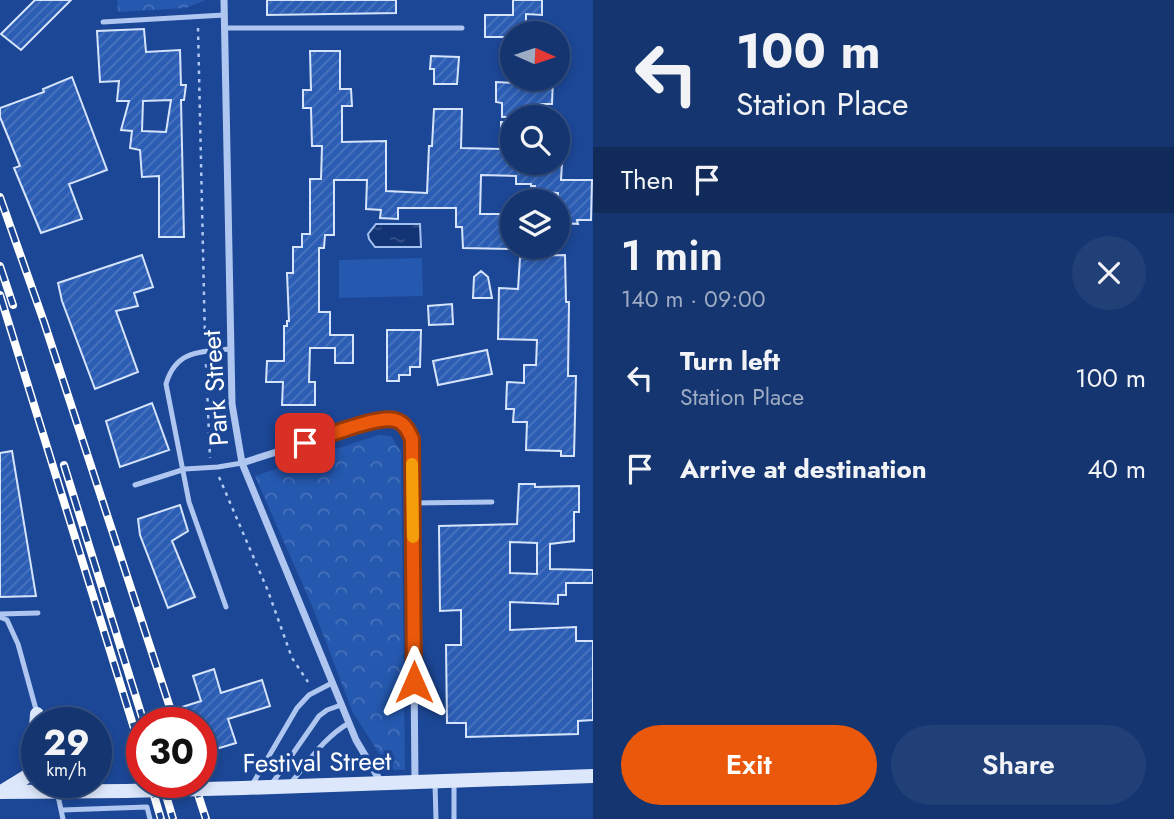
<!DOCTYPE html>
<meta charset="utf-8">
<style>
body{margin:0;font-family:Jost,sans-serif;background:#224078;color:#f1f3f6;height:100vh;display:flex;flex-direction:column;font-size:26px;white-space:nowrap}
*{box-sizing:border-box;margin:0}
p{font-size:23px;color:#9dabc3}
.icon{flex:none;width:38px;height:38px;fill:none;stroke:currentColor;stroke-width:2;stroke-linecap:round;stroke-linejoin:round}
.map{position:relative;flex:1;overflow:hidden}
.sheet{display:flex;flex-direction:column;background:#153570;width:581px}
.sheet>*{flex:none}
.banner{background:#153570;color:#f1f3f6;overflow:hidden}
.needle{width:46px;rotate:93deg}
.controls{position:absolute;left:500px;top:21px;display:grid;gap:14px}
.controls a{display:grid;place-items:center;width:70px;height:70px;border-radius:50%;background:#153570;box-shadow:0 4px 10px #0003,0 0 0 2px #345083;font-size:35px}
.speed{position:absolute;left:21px;top:707px;display:flex;gap:14px;font-size:35px;font-weight:700;text-align:center}
.speed>*{display:grid;place-content:center;width:91px;height:91px;border-radius:50%;background:#153570;box-shadow:0 4px 10px #0003,0 0 0 2px #345083;line-height:1}
.speed small{font-size:18px;font-weight:400}
.speed .limit{border:10px solid #d22;background:#fff;color:#111}
.pin{position:absolute;display:grid;place-items:center;width:60px;height:60px;color:#fff;margin:-30px;border-radius:14px;box-shadow:0 4px 10px #0006}
.me{position:absolute;width:77px;margin:-38px;rotate:0deg;stroke-linejoin:round;filter:drop-shadow(0 0 5px #0008)}
.turn{display:flex;align-items:center;gap:24px;height:147px;padding:0 28px;font-size:32px}
.turn .icon{width:91px;height:91px;stroke-width:2.5}
.turn b{display:block;font-size:49px;line-height:60px}
.then{display:flex;align-items:center;height:66px;padding:0 28px;background:#0003;gap:14px;font-size:26px}
.round{display:grid;place-items:center;flex:none;width:74px;height:74px;border-radius:37px;background:#224078}
.overview{display:flex;align-items:center;justify-content:space-between;height:119px;padding:0 28px}
h1{font-size:42px;font-weight:600;line-height:52px}
.button{display:flex;gap:14px;margin-top:auto;padding:14px 28px}
.button a{flex:1;height:80px;border-radius:42px;background:#ea580c;color:#fff;font-size:28px;font-weight:600;line-height:80px;text-align:center}
.button a+a{background:#224078;color:#f1f3f6}
ul{padding:0;list-style:none}
li{display:flex;align-items:center;gap:21px;height:91px;padding:0 28px}
li div{flex:1}
li b{display:block;font-size:26px}
li em{font-style:normal}
main{display:flex;flex:1;min-height:0}
.map>svg:first-child{display:block}
</style>
<main>
<div class="map">
<svg width="593" height="819" viewBox="0 0 593 819">
<defs>
<pattern id="park-crowns" width="20" height="18" patternUnits="userSpaceOnUse" patternTransform="scale(1.75)"><rect width="20" height="18" fill="#2558af"/><path d="M2 6a3 3 0 1 1 6 0M12 15a3 3 0 1 1 6 0" fill="none" stroke="#4671bb"/></pattern>
<pattern id="water-ripples" width="26" height="14" patternUnits="userSpaceOnUse" patternTransform="scale(1.75)"><rect width="26" height="14" fill="#133474"/><path d="M2 4q2-2 4 0t4 0M15 11q2-2 4 0t4 0" fill="none" stroke="#365289"/></pattern>
<pattern id="building-hatch" width="6" height="6" patternUnits="userSpaceOnUse" patternTransform="scale(1.75)"><rect width="6" height="6" fill="#2b5db4"/><path d="M-1 1l2-2M0 6l6-6M5 7l2-2" fill="none" stroke="#4b75bf"/></pattern>
</defs>
<rect width="100%" height="100%" fill="#1c4796"/>
<path fill="url(#park-crowns)" d="M117,0H205L186,8L118,12Z
M378,435L391,436L401,452L405,770H390L353,713L313,608L255,476Z"/>
<path fill="#2558af" d="M422,258L423,296L339,298V260Z"/>
<path fill="url(#water-ripples)" stroke="#a2c1f1" stroke-width="2" d="M376,224H420L421,247H375L369,239L368,234Z"/>
<path fill="url(#building-hatch)" stroke="#d6e4fb" stroke-width="2" fill-rule="evenodd" d="M35,0H71L21,50L1,34Z
M267,0H396V13L267,15Z
M513,0H542V15L526,14V33H513V37H485V15H513Z
M144,29L146,52L180,50L181,85H186L184,100H181L184,237H159V176L142,177L140,150L130,148L132,131L121,130L129,101H117L119,81L100,82L97,31ZM171,100L166,132L142,131L143,101Z
M310,51H340V89H351L352,106H342V142L386,141V191L427,193L429,146H432L434,109H462L461,148L501,149V122H513V163H562L561,180H592L591,220H577L578,224L558,223V193L534,192L535,186H531V184H516V176L481,175L480,214H511L513,249L463,248L462,227H456V208H398V219L380,218L381,210L366,209L367,180H334V235H325L324,248H319V312H330V335H353V363H335V348H310L309,382H315V405H282L283,382H266L267,361H284V326H287V321H289L287,273H293V247H302V234H310V179H321L322,146H312L311,108H303V90H311Z
M431,56L459,57L457,84H434V69H430Z
M72,77L107,170L69,184L82,219L41,233L14,168L20,166L0,117V108L44,92L43,89Z
M514,79H553L552,104H541V117H502V103L496,102V82L514,83Z
M142,255L153,287L134,293L138,306L116,311L138,372L95,389L62,301L58,283Z
M565,255L566,302H569L568,376H576L574,456H561V451L526,450L527,422H513L514,409H506L507,382L524,383V365H536L537,340L498,339L499,288L518,289L520,258L527,256Z
M481,271L488,277L492,298H473L474,277Z
M452,304L453,324L429,325L428,306Z
M387,330H421L420,367H410V375H399V381H387Z
M487,350L492,374L438,385L433,361Z
M152,403L169,450L120,467L106,421Z
M12,451L36,596L0,597V453Z
M519,484H535V487L579,486V512H574V541L550,544V569L593,570V583H566V595H558V604L510,602V630L576,627V641H593V720L578,721V734L466,737V723H447L446,645H461V610L440,611L439,526L517,524ZM510,542L537,543V574L510,573Z
M180,505L188,531L172,541L195,597L168,608L140,535L138,519Z
M214,669L221,693L262,680L270,706L228,719L236,743L216,749L209,726L201,729V723H183L179,708L201,701L193,676Z"/>
<g fill="none" stroke-linecap="round" stroke-linejoin="round">
<path stroke="#afc7f0" stroke-width="2.5" stroke-dasharray="3.5 5" stroke-linecap="butt" d="M198,28L205,340
M206,364L210,458
M219,477L268,591L292,658L308,682"/>
<path stroke="#afc7f0" stroke-width="5" d="M103,22L224,15
M224,28H462
M135,485L185,469L218,467L242,463
M413,503L492,502
M226,607L189,502L166,384C176,350 200,352 231,349
M0,614L38,613
M0,617L7,620L18,644L37,713
M55,782L63,819
M454,782V819
M435,783L436,819
M252,785L297,708L309,695L332,683
M271,785L319,716L327,710L341,705
M289,785C308,763 323,738 349,723
M62,810L147,807L150,819"/>
<path stroke="#afc7f0" stroke-width="7" d="M224,0L232,404L242,463L356,740L382,784
M242,463L381,419C397,420 406,423 412,439L415,784"/>
<path stroke="#dde7fb" stroke-width="14" d="M243,788L593,776
M0,792L126,791
M1,792L29,775L33,769L37,714"/>
<g stroke="#fff" stroke-width="8">
<path id="rail" d="M0,197L44,322L175,723
M0,266L13,305
M0,295L142,754
M64,465L144,723
M150,782L161,819
M162,782L173,819
M194,782L206,819"/>
</g>
<use href="#rail" stroke="#1c4796" stroke-width="5" stroke-dasharray="16" stroke-linecap="butt"/>
<path stroke="#dde7fb" stroke-width="14" d="M126,791L243,788"/>
</g>
<g fill="none" stroke-linecap="round" stroke-linejoin="round">
<g stroke="#983908" stroke-width="18">
<path id="route" d="M305,443C325,437 377,415 395,420C404,422 408,430 412,439L414,682"/>
</g>
<use href="#route" stroke="#ea580c" stroke-width="12"/>
<path stroke="#f59e0b" stroke-width="12" d="M412,464L413,537"/>
</g>
<g text-anchor="middle" dominant-baseline="central" stroke-width="7" stroke-linejoin="round" paint-order="stroke">
<g font-size="26" fill="#fff" stroke="#1c4796">
<text transform="translate(215 388) rotate(-94)">Park Street</text>
<text transform="translate(317 762) rotate(-1)">Festival Street</text>
</g>
</g>
</svg>
<div class="controls">
<a><svg class="needle" viewBox="-14 -14 28 28"><path d="M0-13l5 13h-10z" fill="#e53935"/><path d="M0 13l5-13h-10z" fill="#9dabc3"/></svg></a>
<a><svg class="icon" aria-label="search" viewBox="0 0 24 24"><circle cx="10" cy="10" r="6"/><path d="M15 15l6 6"/></svg></a>
<a><svg class="icon" aria-label="layers" viewBox="0 0 24 24"><path d="M12 4l9 5-9 5-9-5zM3 14l9 5 9-5"/></svg></a>
</div>
<div class="speed"><div>29<small>km/h</small></div><div class="limit">30</div></div>
<div class="pin" style="left:305px;top:443px;background:#d93025"><svg class="icon" aria-label="arrive" viewBox="0 0 24 24"><path d="M6 21V4h12l-3 4 3 4H6"/></svg></div>
<svg class="me" style="left:414px;top:682px" viewBox="-20 -20 40 40"><path d="M0-17L14 15 0 8-14 15z" fill="#ea580c" stroke="#fff" stroke-width="4"/></svg>
</div>
<section class="sheet">
<div class="banner">
<div class="turn"><svg class="icon" aria-label="left" viewBox="0 0 24 24"><path d="M17 20v-9H6M10 6l-5 5 5 5"/></svg><div><b>100 m</b>Station Place</div></div>
<div class="then">Then<svg class="icon" aria-label="arrive" viewBox="0 0 24 24"><path d="M6 21V4h12l-3 4 3 4H6"/></svg></div>
</div>
<div class="overview"><div><h1>1 min</h1><p>140 m · 09:00</p></div><a class="round"><svg class="icon" aria-label="close" viewBox="0 0 24 24"><path d="M6 6l12 12M18 6L6 18"/></svg></a></div>
<ul>
<li><svg class="icon" aria-label="left" viewBox="0 0 24 24"><path d="M17 20v-9H6M10 6l-5 5 5 5"/></svg><div><b>Turn left</b><p>Station Place</p></div><em>100 m</em></li>
<li><svg class="icon" aria-label="arrive" viewBox="0 0 24 24"><path d="M6 21V4h12l-3 4 3 4H6"/></svg><div><b>Arrive at destination</b></div><em>40 m</em></li>
</ul>
<div class="button"><a>Exit</a><a>Share</a></div>
</section>
</main>
